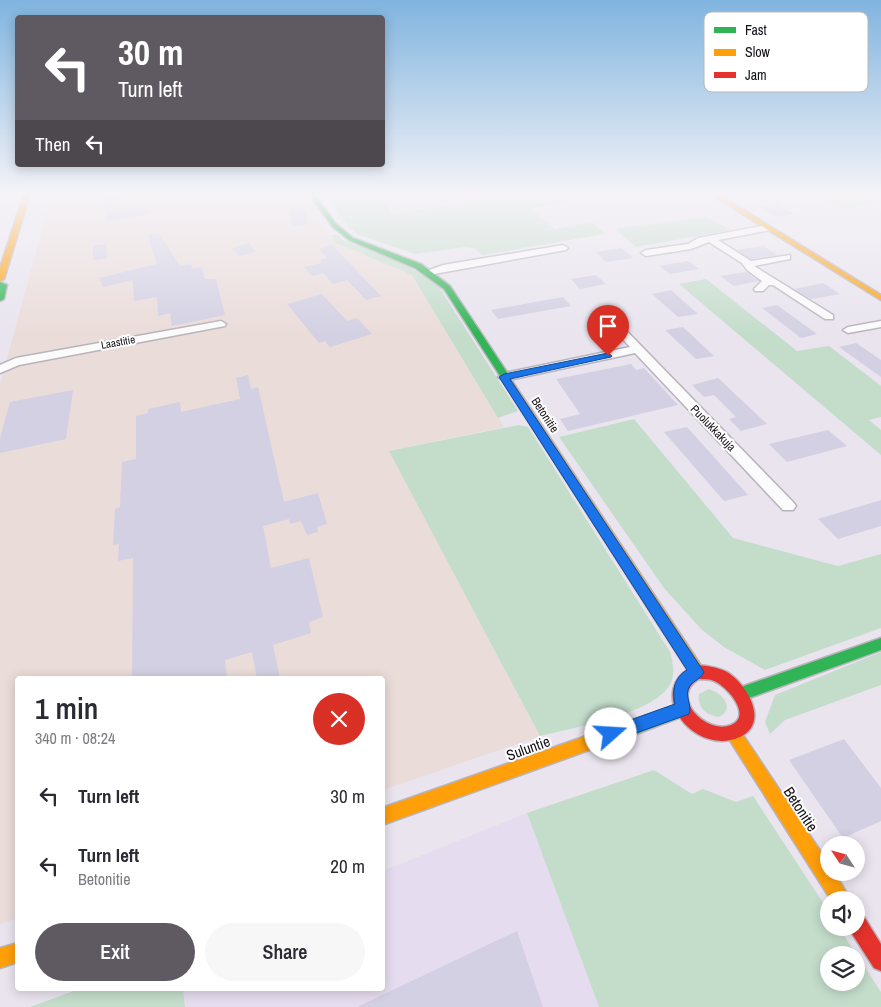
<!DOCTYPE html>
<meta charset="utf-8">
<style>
body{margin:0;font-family:"Archivo Narrow",sans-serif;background:#f7f7f7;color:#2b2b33;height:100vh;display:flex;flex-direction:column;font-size:19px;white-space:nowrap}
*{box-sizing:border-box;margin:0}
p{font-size:16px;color:#7c7c81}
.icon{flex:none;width:28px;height:28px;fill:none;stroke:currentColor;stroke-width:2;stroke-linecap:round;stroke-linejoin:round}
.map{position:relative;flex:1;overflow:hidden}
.side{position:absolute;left:15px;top:676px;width:370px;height:315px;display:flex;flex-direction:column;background:#fff;border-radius:5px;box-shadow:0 2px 12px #0003}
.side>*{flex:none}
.guide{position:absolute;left:15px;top:15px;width:370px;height:152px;border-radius:5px;box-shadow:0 2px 12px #0003;background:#5f5a62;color:#fff;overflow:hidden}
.needle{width:32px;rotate:306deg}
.controls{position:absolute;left:820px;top:836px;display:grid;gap:10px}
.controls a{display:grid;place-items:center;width:45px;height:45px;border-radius:50%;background:#fff;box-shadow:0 2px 12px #0003;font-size:25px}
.pin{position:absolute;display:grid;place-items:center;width:42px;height:42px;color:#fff;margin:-51px -21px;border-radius:50% 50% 50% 0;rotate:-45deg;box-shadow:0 0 5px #0007}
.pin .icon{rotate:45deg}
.me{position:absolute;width:55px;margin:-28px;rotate:71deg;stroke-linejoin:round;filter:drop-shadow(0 0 4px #0008)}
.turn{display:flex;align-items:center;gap:18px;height:105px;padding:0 20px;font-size:22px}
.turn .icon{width:65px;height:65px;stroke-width:2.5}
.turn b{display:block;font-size:35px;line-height:42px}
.then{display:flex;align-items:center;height:48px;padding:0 20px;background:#0003;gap:10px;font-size:19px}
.round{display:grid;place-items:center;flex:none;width:52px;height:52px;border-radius:26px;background:#f7f7f7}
.head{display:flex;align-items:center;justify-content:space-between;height:85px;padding:0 20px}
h1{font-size:30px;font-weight:600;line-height:38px}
.action{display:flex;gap:10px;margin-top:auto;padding:10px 20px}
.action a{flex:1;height:58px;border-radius:30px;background:#5f5a62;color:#fff;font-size:20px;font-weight:600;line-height:58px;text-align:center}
.action a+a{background:#f7f7f7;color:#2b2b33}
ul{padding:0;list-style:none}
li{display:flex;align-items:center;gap:15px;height:70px;padding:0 20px}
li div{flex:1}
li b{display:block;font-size:19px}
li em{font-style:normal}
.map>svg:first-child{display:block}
</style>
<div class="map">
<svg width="881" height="1007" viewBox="0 0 881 1007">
<rect width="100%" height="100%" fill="#e9e4ee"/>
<path fill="#e6dcef" d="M527,813L599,1007H185L183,989H382L383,871Z"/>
<path fill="#eadcd9" d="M52,194H302L336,243L412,275L504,427L390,451L540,736L383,790L382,679H18L17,918L0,924V384Z"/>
<path fill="#c4ddcb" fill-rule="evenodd" d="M324,194H381L391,214L521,194H558L566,202L531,208L555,229L592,222L605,234L482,255L474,248L465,247L415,254L359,235L349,228Z
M817,194H881V202L845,209Z
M706,217L730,230L636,247L615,229Z
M331,235H338L343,240C378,254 409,263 439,287L518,411L498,418L412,275L336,243Z
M706,279L797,351L829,346L881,386V417L869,420L881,430V455L679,284Z
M634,419L733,538L838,566L881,554V628L765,670L724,647L701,629L664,588L559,437Z
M519,425L528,427L670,652C673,663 676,676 669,686C652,714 572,728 540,736L389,451Z
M881,652V685L785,720L770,734L765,722L775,695Z
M709,689C722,693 736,708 719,717C706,715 697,708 699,694Z
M654,770L692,794L703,789L736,802L753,796L829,912V928H839L881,992V1007H599L527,813ZM829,955H856V982H829Z
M79,989H183L185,1007H30Z"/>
<path fill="#d2d0e2" d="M104,194H121L109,211L147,205L149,214L107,221Z
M776,204L794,214L777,217L759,207Z
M303,207L308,224L292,226L288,209Z
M159,233L180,266L191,264L193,269L202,267L205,279H216L225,315L172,326L170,313L158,316L157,297L134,301L133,280L103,287L99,278L157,264L148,235Z
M249,243L256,252L239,256L232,248Z
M106,244L107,258L93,260V246Z
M332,245L381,296L366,300L347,280L333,284L323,273L312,276L304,267L322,263L320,260L327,258L319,249Z
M763,246L777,255L751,259L737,250Z
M622,248L633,258L606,262L596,252Z
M688,261L699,269L670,274L659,266Z
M746,272L759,281L734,286L720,276Z
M596,275L606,284L580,289L571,279Z
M823,283L840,294L811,299L794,289Z
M671,290L698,314L678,317L652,294Z
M322,294L347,321L357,318L372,334L330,347L325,341L319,343L287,304Z
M563,297L571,306L498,319L491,310Z
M777,305L817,334L801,338L762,308Z
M683,327L714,356L696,359L665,330Z
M856,343L881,360V377L839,347Z
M631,364L636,370L644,368L678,405L568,431L560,419L580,414L556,379Z
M248,375L251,389L258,387L284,502L318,493L327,524L317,527L318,532L307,535L301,521L290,524L289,519L263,526L271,568L309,558L323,617L309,622L311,633L273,645L280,679H257L252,652L225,660L227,679H132L133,558L118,561L119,544L113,545L115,509L120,507L122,462L136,459V416L148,413V409L180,402L181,412L240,399L236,378Z
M718,378L767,424L741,431L729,419L736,417L714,395L704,397L692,385Z
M73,390L66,439L0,453V438L10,402Z
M687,427L748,495L724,501L664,432Z
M828,430L847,446L787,462L769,444Z
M881,500V526L838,539L818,519Z
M844,739L881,788V821L843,838L789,760Z
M517,931L543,1007H357Z"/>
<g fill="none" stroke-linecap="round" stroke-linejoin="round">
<g stroke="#b8b4bc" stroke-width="3">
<path id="street" d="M767,225L771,228L770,230L718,240L751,261L790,255V259L754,266L833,315V319H825L773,285H769L763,291H755L754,289L762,281L747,270L742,263L709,242L691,249L646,256L641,253L646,250L688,244L698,238Z
M563,245L568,248L566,250L429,275L424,272L443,265Z
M610,317L614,318L793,502L796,506L793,510H783L635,353L504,381L498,377L504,373L630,347L605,320Z
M221,321L226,324L225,326L19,365L0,373V365L16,358Z
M881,321V327L848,333L843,330L848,327Z"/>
</g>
<g stroke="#b8b4bc" stroke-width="3">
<path id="fast" d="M309,194H315L336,224L353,238L421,264L450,286L512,380L510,382H504L444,289L415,268L349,240L332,226Z
M0,282L7,285L4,299L0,301Z
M881,638V650L741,701L736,699L734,694L736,689L741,687Z
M684,702L689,704L691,709L689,714L620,740L615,737L612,732L615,727Z"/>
</g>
<g stroke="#b8b4bc" stroke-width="3">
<path id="slow" d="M24,194H30L4,279L0,281V268Z
M710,194H718L881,295V300Z
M507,377L510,378L702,667L704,672L702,677L697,679L692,677L502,380Z
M620,724L625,727L628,732L625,737L382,825V808Z
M734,726L739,729L829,864V872H834L851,900H831L729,739L726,734L729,729Z
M18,943V962L0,968V948Z"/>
</g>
<g stroke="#b8b4bc" stroke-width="3">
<path id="jam" d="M697,665C708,666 717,667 727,672C747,684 770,723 740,737C693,758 641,688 697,665ZM699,679C704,679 710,679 714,681C727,686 753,716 731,725C707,735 668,697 699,679Z
M856,913L863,915L881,944V971L874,968L849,929L856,928Z"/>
</g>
<use href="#street" fill="#fcfbfc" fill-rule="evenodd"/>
<use href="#fast" fill="#30b455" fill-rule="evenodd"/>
<use href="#slow" fill="#ff9f0a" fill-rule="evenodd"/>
<use href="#jam" fill="#e5322d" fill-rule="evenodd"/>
</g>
<linearGradient id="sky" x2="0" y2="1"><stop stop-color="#80b4df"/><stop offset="0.58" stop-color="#f5f3f7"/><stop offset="1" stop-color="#f5f3f7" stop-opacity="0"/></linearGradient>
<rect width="881" height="335" fill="url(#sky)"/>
<path fill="#1a73e8" stroke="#114b97" d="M608,353L612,356L611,357L510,379L704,672C700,681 690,681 688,690C686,698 692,706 689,714L611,742L605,740L603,734L605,729L675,704C672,691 674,677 687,670L499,377L504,374Z"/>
<g text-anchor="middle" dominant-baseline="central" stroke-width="4" stroke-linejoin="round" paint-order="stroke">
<g font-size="11" fill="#141017" stroke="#fff">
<text transform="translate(118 342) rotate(-10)">Laastitie</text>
</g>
<g font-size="12" fill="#141017" stroke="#fff">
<text transform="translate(545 415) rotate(57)">Betonitie</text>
<text transform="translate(713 428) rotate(46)">Puolukkakuja</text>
</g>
<g font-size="15" fill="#141017" stroke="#fff">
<text transform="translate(528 748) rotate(-20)">Suluntie</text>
<text transform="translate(801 809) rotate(57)">Betonitie</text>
</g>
</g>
<rect x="704" y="12" width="164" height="80" rx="8" fill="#fff" stroke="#b8b7b9" stroke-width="1"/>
<rect x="714" y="27" width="22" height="6" fill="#30b455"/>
<rect x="714" y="49" width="22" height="7" fill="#ff9f0a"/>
<rect x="714" y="72" width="22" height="6" fill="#e5322d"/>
<g font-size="14" fill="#141017">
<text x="745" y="35">Fast</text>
<text x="745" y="57">Slow</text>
<text x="745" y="80">Jam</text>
</g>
</svg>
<div class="controls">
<a><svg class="needle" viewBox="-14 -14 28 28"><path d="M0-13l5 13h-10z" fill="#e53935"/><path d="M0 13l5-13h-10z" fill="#7c7c81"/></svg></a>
<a><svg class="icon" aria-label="sound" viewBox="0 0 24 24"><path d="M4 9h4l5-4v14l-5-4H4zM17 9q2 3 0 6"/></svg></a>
<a><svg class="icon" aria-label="layers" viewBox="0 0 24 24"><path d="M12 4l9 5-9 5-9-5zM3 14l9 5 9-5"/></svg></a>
</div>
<div class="pin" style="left:608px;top:356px;background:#d93025"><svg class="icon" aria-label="arrive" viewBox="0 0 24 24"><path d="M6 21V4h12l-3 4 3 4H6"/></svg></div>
<svg class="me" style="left:611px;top:734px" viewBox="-20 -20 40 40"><circle r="19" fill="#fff"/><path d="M0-13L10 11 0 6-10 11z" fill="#1a73e8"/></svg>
<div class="guide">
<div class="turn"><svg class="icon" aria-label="left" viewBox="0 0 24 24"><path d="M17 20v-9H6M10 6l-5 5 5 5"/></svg><div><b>30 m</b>Turn left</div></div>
<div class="then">Then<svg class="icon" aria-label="left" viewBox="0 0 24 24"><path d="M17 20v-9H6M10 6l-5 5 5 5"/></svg></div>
</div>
<section class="side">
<div class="head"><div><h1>1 min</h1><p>340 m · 08:24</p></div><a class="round" style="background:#d93025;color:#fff"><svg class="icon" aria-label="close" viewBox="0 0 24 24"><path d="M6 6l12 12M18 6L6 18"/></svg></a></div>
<ul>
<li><svg class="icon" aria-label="left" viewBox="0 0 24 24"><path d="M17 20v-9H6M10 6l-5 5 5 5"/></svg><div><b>Turn left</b></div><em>30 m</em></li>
<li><svg class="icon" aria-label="left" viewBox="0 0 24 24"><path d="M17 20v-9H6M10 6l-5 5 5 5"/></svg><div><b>Turn left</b><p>Betonitie</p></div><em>20 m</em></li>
</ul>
<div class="action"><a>Exit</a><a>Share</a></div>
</section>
</div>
